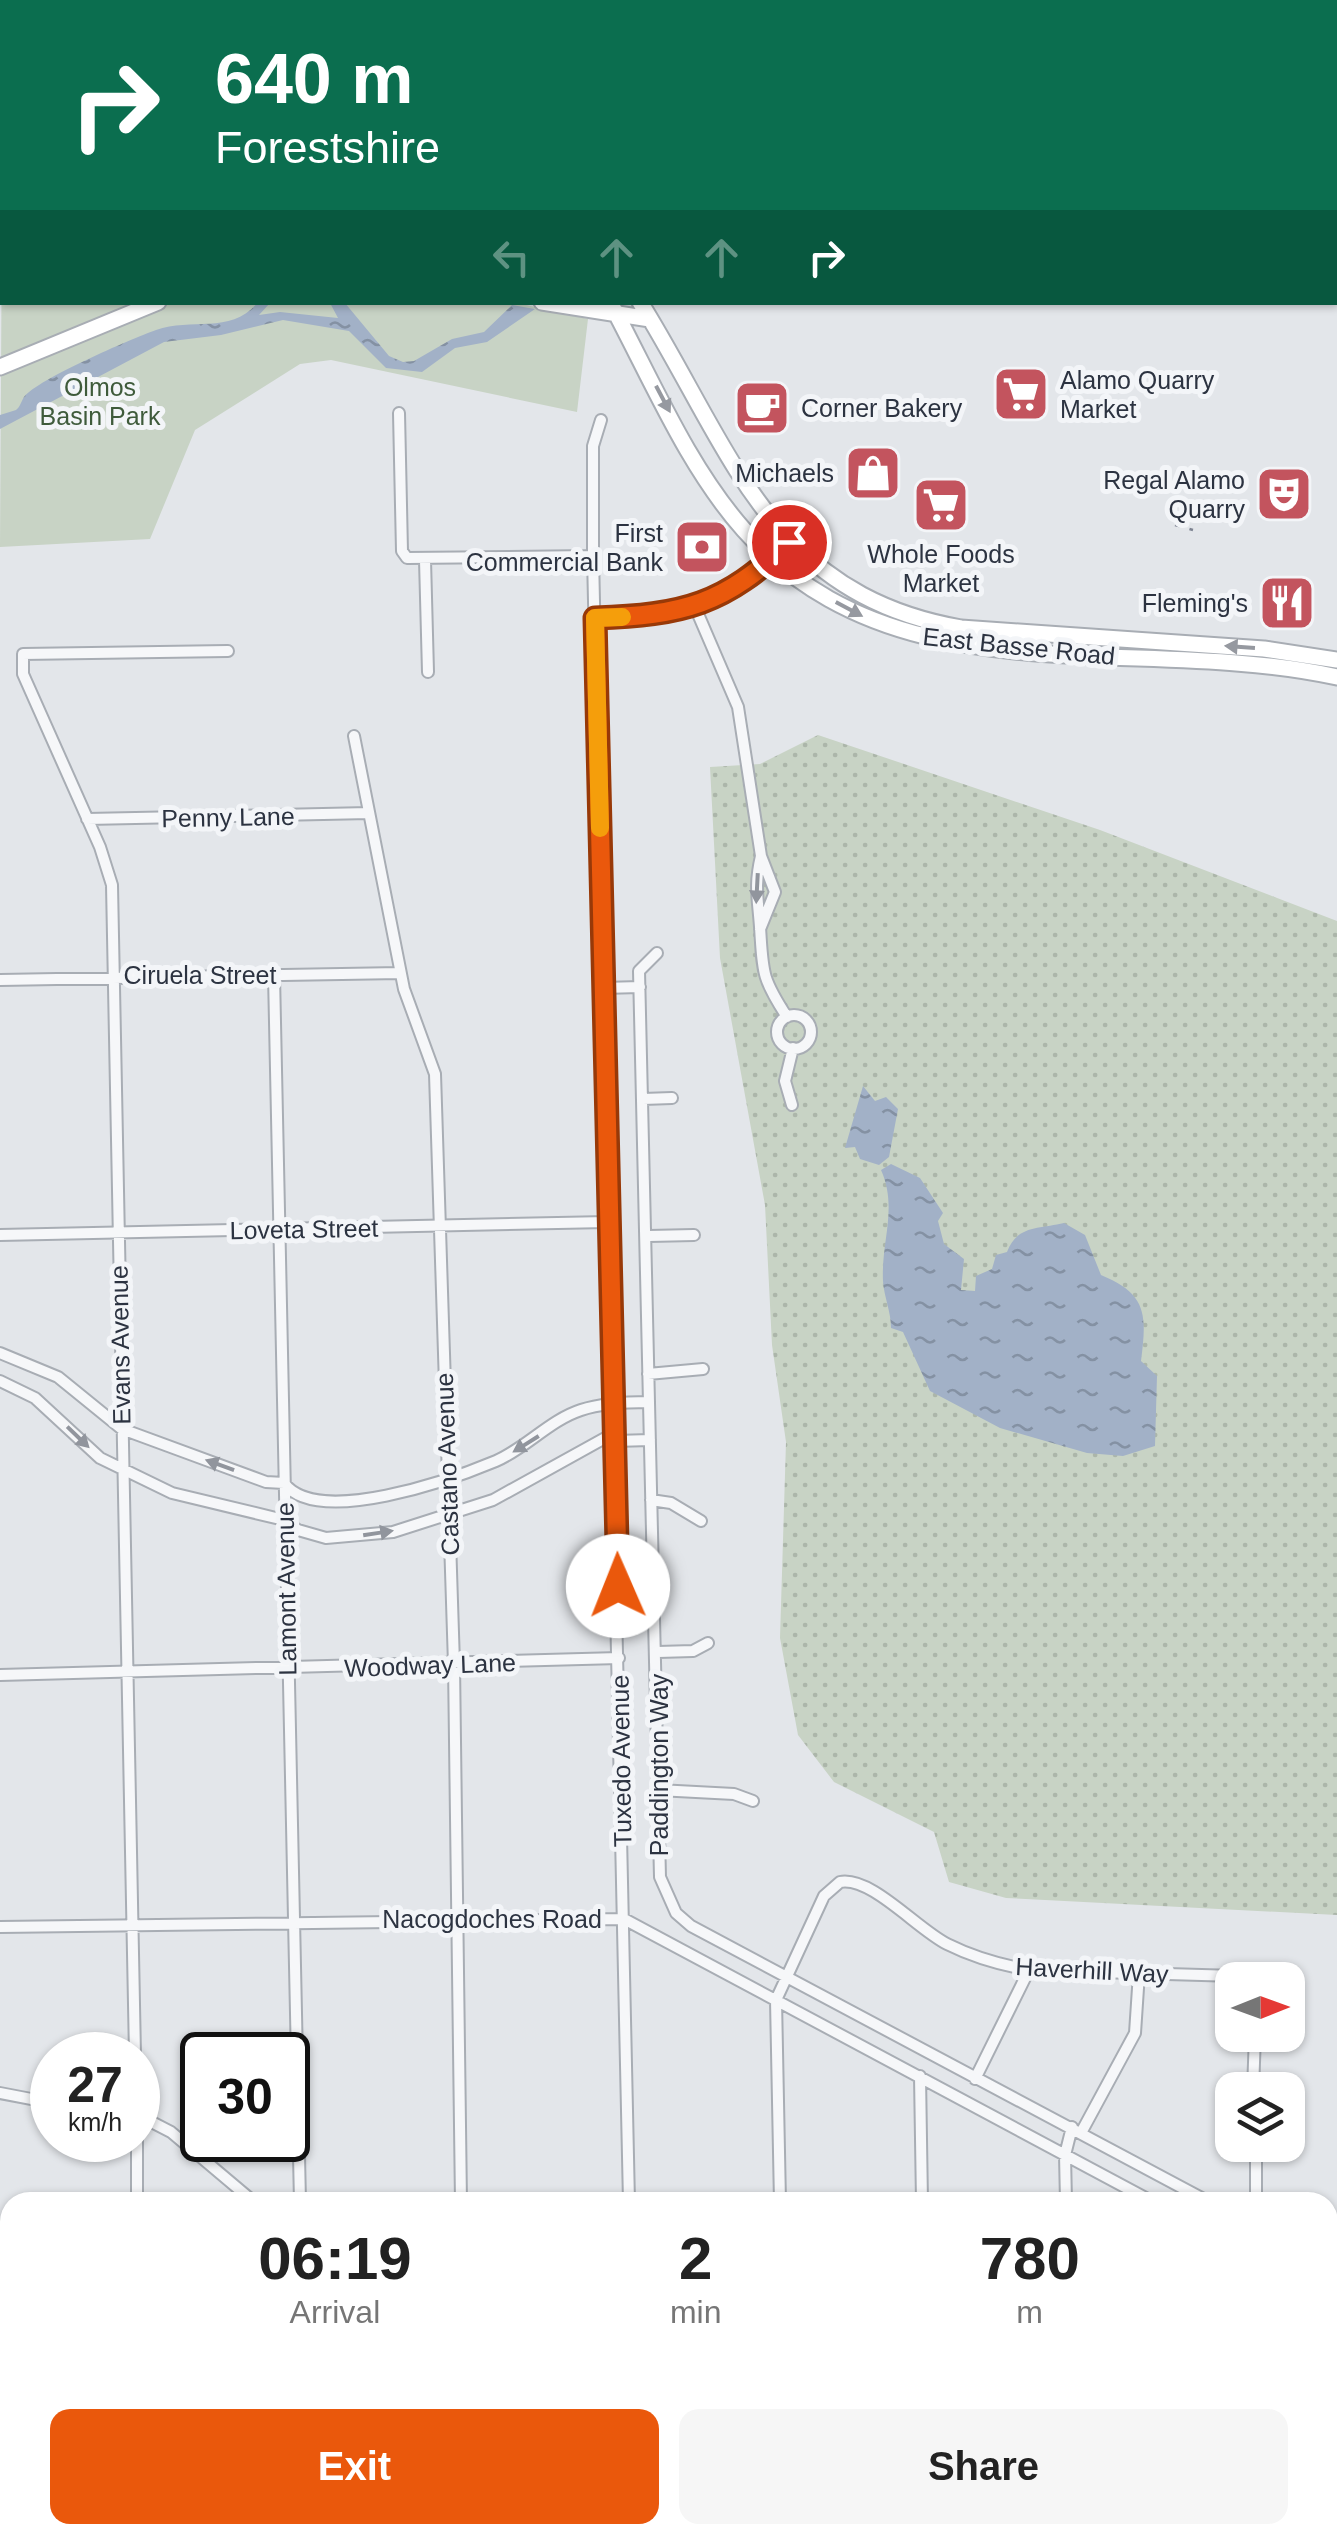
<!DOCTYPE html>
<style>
body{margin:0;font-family:Helvetica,sans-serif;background:#f6f6f6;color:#222;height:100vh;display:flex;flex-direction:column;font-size:38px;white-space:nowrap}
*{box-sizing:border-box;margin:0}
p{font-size:32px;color:#767676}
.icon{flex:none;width:55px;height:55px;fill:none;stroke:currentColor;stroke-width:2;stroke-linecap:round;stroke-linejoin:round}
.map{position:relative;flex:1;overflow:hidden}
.details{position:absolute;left:0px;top:2192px;width:1338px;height:352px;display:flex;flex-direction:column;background:#fff;border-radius:30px 30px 0 0;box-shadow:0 2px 8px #0004}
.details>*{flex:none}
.top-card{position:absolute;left:0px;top:0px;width:1338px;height:305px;box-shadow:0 2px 8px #0004;background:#0b6e4f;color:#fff;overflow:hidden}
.needle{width:65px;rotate:89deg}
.fabs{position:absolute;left:1215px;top:1962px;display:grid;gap:20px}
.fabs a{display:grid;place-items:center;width:90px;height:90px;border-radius:20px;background:#fff;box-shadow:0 2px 8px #0004;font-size:50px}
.speed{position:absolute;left:30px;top:2032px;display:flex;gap:20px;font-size:50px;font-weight:700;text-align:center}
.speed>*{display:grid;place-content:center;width:130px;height:130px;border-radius:50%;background:#fff;box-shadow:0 2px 8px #0004;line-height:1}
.speed small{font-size:25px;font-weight:400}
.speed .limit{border:5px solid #111;border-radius:15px;background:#fff;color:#111}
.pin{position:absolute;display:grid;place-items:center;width:85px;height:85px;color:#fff;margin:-42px;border:5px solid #fff;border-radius:50%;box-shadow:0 2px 10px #0007}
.me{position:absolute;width:110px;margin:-55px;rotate:359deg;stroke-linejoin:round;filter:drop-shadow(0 0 8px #0008)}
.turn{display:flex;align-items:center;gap:35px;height:210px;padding:0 50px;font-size:45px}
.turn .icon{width:130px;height:130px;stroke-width:2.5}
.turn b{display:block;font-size:70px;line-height:85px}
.lanes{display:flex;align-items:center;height:95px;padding:0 50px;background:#0003;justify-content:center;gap:50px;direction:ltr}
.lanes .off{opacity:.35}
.eta{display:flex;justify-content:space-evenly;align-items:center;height:170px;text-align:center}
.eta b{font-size:60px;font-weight:700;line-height:70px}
.primary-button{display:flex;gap:20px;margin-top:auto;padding:20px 50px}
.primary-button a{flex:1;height:115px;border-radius:20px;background:#ea580c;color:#fff;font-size:40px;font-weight:700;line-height:115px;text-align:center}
.primary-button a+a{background:#f6f6f6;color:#222}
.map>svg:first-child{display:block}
</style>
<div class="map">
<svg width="1337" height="2543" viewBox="0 0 1337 2543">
<defs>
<pattern id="grass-dots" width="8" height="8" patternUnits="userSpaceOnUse" patternTransform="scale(2.5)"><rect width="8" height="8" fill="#c8d3c5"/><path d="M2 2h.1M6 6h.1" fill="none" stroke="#acb6aa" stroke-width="1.8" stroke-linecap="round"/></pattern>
<pattern id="water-ripples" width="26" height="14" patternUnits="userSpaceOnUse" patternTransform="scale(2.5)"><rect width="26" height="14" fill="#a2b1c7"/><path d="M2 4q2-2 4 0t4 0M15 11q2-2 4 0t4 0" fill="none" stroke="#8491a3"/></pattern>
</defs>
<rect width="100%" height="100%" fill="#e3e6ea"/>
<path fill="url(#grass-dots)" d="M818,735L1100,830L1337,921V1915L1006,1898L949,1882L934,1832L834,1782L798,1735L780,1638L786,1442L772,1345L765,1205L720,958L710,767L760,764Z"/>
<path fill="#c8d3c5" d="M2,207V302H513L588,319L577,412L331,360L300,364L195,430L150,539L0,547Z"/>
<path fill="url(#water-ripples)" d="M258,302L270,303L259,315L280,312L338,318L330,303H345L389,356L403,362L414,361L452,339L484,332L512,305L535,309L487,342L455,348L422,372L386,368L349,331L283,320L221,335L164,342L0,429V415L16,410C20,407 21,402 24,397C38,379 131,339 156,330C192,317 232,335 258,302Z
M863,1086L875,1101L886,1097L898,1109L889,1157L879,1165L860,1159L855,1147L845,1148Z
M891,1164L920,1178L943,1213L938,1221L944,1244L964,1259L961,1290L975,1291L976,1276L992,1269L996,1255L1007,1252C1017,1225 1039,1229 1064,1223L1085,1235L1101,1275C1147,1294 1147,1314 1141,1361L1157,1376L1155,1446L1123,1456L1087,1453L1000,1428L930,1391L903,1332L891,1328C891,1311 884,1297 883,1281C881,1241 898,1208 881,1170Z"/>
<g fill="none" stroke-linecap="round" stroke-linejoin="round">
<g stroke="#a8adb4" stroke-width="14">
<path id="street" d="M399,413L402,551L407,558L593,556
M601,420L593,446V556L629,2202
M425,560L428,672
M695,607L738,707L761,856
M595,618C683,615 724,605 789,542
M354,736L404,989L435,1074L454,1664L461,2202
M87,819L369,813
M760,929L775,892L761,856C754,886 758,898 760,927C763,972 761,977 787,1017
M657,953L639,971C648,1273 655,1575 660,1877L676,1913L691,1926L1209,2202
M274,975L300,2202
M0,980L400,973
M603,988L640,987
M777 1032a17 17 0 1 1 34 0a17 17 0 1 1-34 0Z
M643,1099L672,1098
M792,1105L785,1081L793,1048
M0,1235L607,1222
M649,1236L694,1235
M0,1353L58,1377L122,1429L266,1482L284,1483C317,1528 453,1479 496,1461C526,1448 550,1420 581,1410C602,1403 627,1402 649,1402
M648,1374L703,1369
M0,1381L35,1398L100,1458L172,1493L280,1519L298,1530L326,1538L393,1532L493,1500L614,1433
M615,1441L650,1440
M651,1500L671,1503L701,1521
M658,1652L693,1651L708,1643
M0,1675L619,1658
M658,1790L734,1794L753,1801
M0,1927L624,1919L1153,2202
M135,2055L112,885L100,847L23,674V654L228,651
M920,2076L922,2202
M975,2079L1029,1970
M1253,2090L1255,2035
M0,2093L52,2103
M138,2115L171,2132L254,2202
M1082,2131L1135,2033L1139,1973
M1256,2145V2202
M137,2202V2140
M780,2202L776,2000L824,1896L840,1882C871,1876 917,1929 947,1944C973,1957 1001,1965 1029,1970L1236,1976L1256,1972V1980
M1066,2202L1065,2155L1072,2127
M1328,2293L1337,2297
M0,2321H10
M144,2535L145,2543
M308,2535V2543
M467,2535V2543
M638,2535V2543
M770,2535L771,2543
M923,2535V2543
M1079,2535V2543
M1235,2535V2543"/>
</g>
<g stroke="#a8adb4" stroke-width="19">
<path id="secondary" d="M367,0L370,2
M391,0L394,2
M542,302L650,319
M610,302C651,378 687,466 744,530C897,703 1138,633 1337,677
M640,302C731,448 768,594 961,628L1264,649L1337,660
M0,367L158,302"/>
</g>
<g stroke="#8c92a0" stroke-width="24">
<path id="highway" d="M418,0L419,2
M39,2L41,0
M566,2L567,0
M921,2L935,0
M1071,2L1085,0
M0,49L2,46
M0,166L2,165
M0,191H2"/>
</g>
<use href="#street" stroke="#f6f7f9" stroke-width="10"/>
<use href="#secondary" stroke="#fff" stroke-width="15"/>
<use href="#highway" stroke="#fff" stroke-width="20"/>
<path stroke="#7e8492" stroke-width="2.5" stroke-dasharray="5 10" stroke-linecap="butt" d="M1286,0L1292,2
M1335,23L1337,24
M1175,525L1193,530"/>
</g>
<defs><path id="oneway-solid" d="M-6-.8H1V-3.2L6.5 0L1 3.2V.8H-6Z" transform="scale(2.5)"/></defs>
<g fill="#9699a0">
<use href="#oneway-solid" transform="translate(663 399) rotate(62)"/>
<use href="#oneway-solid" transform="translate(849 609) rotate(28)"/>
<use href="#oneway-solid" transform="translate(1240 647) rotate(-176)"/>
</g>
<g fill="#91959d">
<use href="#oneway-solid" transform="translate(757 888) rotate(93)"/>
<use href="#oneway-solid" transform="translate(78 1437) rotate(44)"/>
<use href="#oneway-solid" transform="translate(526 1444) rotate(148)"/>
<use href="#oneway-solid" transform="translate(220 1465) rotate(-160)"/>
<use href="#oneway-solid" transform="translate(378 1533) rotate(-9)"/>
</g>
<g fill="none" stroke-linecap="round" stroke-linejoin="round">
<g stroke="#983908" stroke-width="25">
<path id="route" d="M618,1586L595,618C683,615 725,605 789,542"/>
</g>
<use href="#route" stroke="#ea580c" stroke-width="18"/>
<path stroke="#f59e0b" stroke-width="18" d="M600,828L595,618L622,617"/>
</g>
<defs>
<g id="supermarket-square" transform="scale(2.875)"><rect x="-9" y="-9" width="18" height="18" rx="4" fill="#c3545e" stroke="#f3f5f8"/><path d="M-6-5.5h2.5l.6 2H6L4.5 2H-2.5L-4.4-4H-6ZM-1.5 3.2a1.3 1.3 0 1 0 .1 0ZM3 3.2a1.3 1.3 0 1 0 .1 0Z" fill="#fff"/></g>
<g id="cafe-square" transform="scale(2.875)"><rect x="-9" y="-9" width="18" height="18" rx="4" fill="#c3545e" stroke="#f3f5f8"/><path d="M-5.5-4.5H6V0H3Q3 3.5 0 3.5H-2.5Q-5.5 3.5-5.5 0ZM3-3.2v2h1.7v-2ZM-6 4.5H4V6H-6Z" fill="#fff"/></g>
<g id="shop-square" transform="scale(2.875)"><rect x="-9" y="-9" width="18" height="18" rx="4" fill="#c3545e" stroke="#f3f5f8"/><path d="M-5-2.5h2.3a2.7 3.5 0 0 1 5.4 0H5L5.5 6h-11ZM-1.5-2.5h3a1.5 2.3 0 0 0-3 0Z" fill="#fff"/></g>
<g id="theatre-square" transform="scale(2.875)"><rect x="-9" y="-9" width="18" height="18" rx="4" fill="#c3545e" stroke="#f3f5f8"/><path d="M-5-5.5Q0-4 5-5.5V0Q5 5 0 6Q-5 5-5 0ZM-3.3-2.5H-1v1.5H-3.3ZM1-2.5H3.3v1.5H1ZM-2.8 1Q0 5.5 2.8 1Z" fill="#fff"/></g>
<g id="bank-square" transform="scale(2.875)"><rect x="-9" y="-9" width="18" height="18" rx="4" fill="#c3545e" stroke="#f3f5f8"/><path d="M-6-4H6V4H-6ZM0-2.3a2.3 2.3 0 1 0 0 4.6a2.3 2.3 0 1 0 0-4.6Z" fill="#fff"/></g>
<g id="restaurant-square" transform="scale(2.875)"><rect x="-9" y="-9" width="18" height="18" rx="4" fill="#c3545e" stroke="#f3f5f8"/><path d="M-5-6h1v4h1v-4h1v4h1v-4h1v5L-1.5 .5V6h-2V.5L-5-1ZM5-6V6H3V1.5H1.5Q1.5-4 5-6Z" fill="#fff"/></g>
</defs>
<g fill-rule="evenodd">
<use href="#supermarket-square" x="1021" y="394"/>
<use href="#cafe-square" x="762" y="408"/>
<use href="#shop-square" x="873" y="473"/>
<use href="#theatre-square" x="1284" y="494"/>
<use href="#supermarket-square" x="941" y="505"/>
<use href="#bank-square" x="702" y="547"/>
<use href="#restaurant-square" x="1287" y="603"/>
</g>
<g text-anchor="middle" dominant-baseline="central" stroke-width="10" stroke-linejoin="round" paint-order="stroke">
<g font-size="25" fill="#2c3341" stroke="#f3f5f8" text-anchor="end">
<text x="1060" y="380" text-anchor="start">Alamo Quarry<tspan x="1060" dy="29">Market</tspan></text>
<text x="801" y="408" text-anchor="start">Corner Bakery</text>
<text x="834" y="473">Michaels</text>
<text x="1245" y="480">Regal Alamo<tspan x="1245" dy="29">Quarry</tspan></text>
<text x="663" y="533">First<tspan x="663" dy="29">Commercial Bank</tspan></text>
<text x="941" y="554" text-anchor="middle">Whole Foods<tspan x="941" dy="29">Market</tspan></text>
<text x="1248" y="603">Fleming's</text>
</g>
<g font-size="25" fill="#3f5b3b" stroke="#f3f5f8">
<text x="100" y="387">Olmos<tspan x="100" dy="29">Basin Park</tspan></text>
</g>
<g font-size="25" fill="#2c3341" stroke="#f3f5f8">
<text transform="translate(1019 646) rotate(6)">East Basse Road</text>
<text transform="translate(228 817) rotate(-1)">Penny Lane</text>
<text x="200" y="975">Ciruela Street</text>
<text transform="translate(304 1229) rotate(-1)">Loveta Street</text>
<text transform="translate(120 1345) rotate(-91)">Evans Avenue</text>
<text transform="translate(447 1464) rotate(-92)">Castano Avenue</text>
<text transform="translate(286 1589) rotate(-91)">Lamont Avenue</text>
<text transform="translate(430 1665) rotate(-2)">Woodway Lane</text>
<text transform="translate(621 1761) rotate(-91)">Tuxedo Avenue</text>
<text transform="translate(659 1765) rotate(-90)">Paddington Way</text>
<text x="492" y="1919">Nacogdoches Road</text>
<text transform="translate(1092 1970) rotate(3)">Haverhill Way</text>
</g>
</g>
</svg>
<div class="fabs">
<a><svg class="needle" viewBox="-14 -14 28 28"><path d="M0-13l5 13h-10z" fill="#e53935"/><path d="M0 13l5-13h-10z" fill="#767676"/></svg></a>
<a><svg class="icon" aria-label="layers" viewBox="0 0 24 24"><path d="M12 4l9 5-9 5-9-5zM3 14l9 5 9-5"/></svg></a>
</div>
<div class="speed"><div>27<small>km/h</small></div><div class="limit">30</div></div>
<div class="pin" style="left:789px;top:542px;background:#d93025"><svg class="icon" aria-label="arrive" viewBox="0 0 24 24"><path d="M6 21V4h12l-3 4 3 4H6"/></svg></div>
<svg class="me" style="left:618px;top:1586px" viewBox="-20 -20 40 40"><circle r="19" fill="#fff"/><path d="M0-13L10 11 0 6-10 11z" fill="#ea580c"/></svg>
<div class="top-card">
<div class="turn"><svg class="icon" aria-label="right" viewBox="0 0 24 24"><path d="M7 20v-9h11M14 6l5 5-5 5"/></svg><div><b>640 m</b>Forestshire</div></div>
<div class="lanes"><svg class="icon off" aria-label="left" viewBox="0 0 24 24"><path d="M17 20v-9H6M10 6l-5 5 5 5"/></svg><svg class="icon off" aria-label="ahead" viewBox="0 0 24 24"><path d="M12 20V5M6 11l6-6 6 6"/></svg><svg class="icon off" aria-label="ahead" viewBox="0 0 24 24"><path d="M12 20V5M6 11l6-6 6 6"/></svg><svg class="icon" aria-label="right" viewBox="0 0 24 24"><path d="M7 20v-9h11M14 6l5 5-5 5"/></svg></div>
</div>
<section class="details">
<div class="eta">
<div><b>06:19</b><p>Arrival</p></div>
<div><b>2</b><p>min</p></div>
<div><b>780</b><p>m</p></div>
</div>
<div class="primary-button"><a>Exit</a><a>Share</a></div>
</section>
</div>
